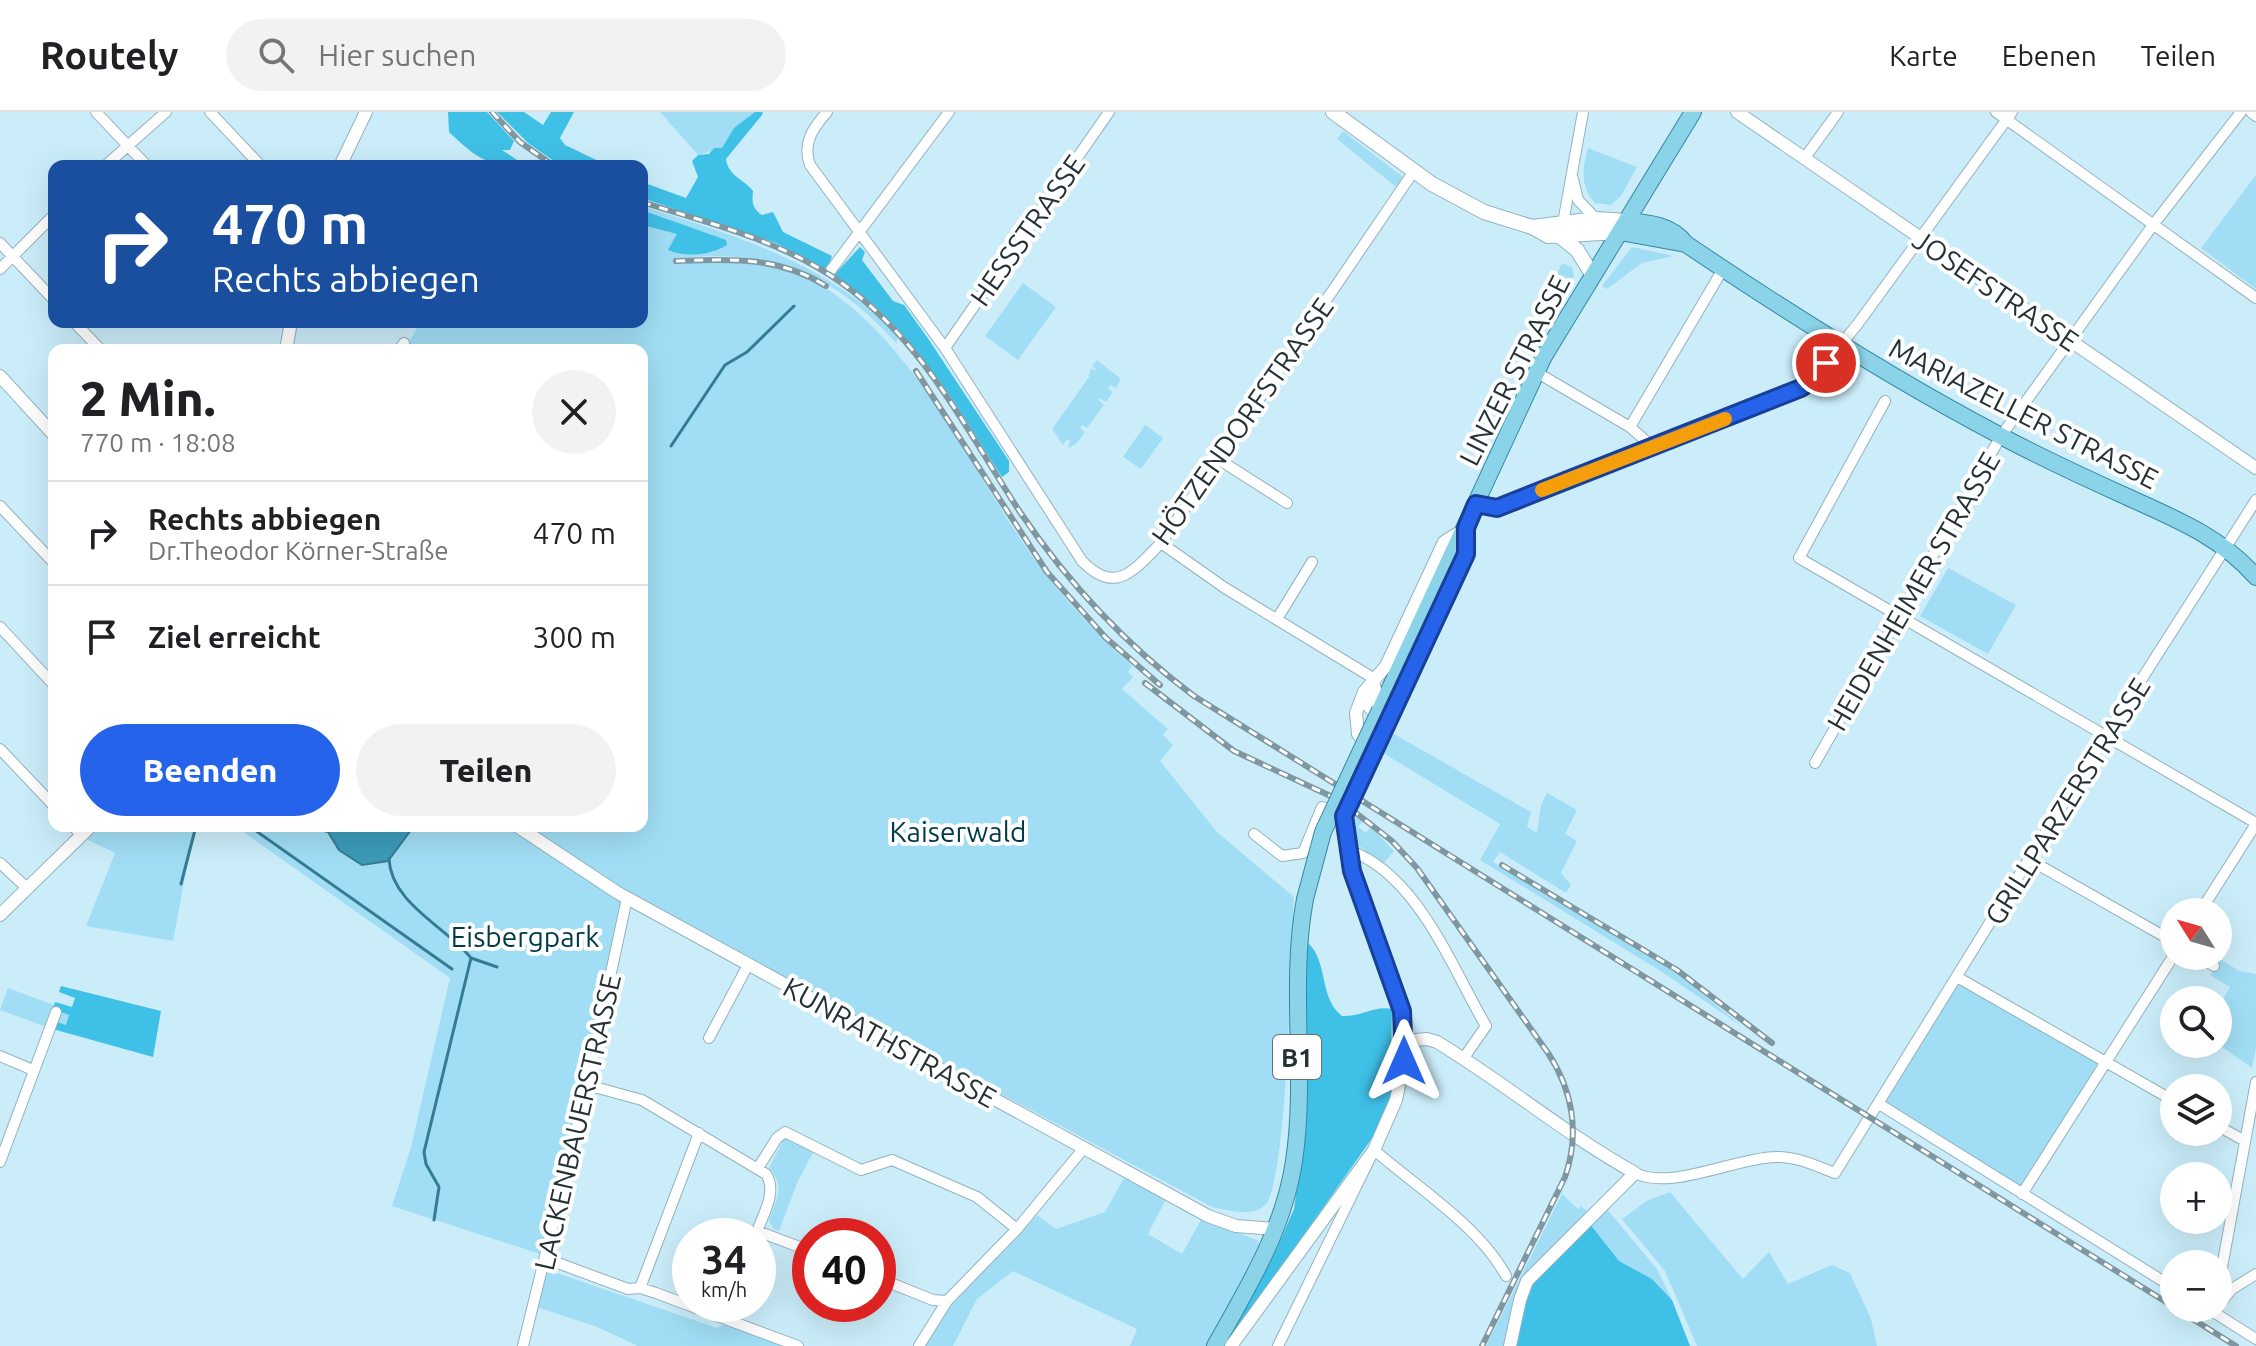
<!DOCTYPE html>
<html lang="de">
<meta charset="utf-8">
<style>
body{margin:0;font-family:Ubuntu,sans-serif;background:#f2f2f2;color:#202124;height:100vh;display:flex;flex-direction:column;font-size:30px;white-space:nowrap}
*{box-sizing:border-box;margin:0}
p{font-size:26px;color:#757577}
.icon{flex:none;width:44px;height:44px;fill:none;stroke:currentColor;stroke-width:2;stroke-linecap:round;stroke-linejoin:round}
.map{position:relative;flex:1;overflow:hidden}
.sheet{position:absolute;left:48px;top:232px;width:600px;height:488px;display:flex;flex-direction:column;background:#fff;border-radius:16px;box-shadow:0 8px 32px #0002}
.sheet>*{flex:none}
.hud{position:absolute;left:48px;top:48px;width:600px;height:168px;border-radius:16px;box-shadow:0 8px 32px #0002;background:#1a4fa0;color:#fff;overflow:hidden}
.needle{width:52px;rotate:307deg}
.controls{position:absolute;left:2160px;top:786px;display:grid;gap:16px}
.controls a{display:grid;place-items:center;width:72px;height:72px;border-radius:50%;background:#fff;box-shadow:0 8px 32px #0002;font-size:40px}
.speed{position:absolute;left:672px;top:1106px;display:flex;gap:16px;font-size:40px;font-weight:700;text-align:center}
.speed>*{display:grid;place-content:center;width:104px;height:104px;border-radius:50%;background:#fff;box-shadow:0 8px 32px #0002;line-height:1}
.speed small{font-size:20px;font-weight:400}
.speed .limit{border:12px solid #d22;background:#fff;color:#111}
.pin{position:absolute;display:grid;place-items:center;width:68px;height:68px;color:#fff;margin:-34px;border:4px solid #fff;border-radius:50%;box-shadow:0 2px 8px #0007}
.me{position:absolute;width:88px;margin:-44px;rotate:0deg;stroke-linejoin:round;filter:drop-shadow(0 0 6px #0008)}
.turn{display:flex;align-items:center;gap:28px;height:168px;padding:0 32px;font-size:36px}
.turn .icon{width:104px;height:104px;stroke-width:2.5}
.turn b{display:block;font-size:56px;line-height:68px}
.round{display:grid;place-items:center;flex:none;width:84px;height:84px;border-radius:42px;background:#f2f2f2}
.headline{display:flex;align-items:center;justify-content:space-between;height:136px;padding:0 32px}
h1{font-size:48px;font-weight:800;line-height:60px}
.cta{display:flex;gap:16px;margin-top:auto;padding:16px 32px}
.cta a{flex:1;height:92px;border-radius:48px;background:#2563eb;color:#fff;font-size:32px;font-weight:800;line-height:92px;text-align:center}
.cta a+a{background:#f2f2f2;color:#202124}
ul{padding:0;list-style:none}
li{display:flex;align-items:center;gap:24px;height:104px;padding:0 32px;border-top:2px solid #e0e0e0}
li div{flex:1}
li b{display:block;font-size:30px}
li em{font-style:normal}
header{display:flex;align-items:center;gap:48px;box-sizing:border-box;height:112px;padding:0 40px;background:#fff;border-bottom:2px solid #e0e0e0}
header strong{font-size:38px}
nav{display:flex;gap:44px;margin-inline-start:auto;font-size:28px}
.search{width:560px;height:72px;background:#f2f2f2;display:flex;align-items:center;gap:20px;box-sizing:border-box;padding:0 28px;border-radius:44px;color:#757577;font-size:30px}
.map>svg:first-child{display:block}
</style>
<header>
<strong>Routely</strong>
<div class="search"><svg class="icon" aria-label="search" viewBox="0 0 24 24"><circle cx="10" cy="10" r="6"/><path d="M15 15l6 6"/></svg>Hier suchen</div>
<nav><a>Karte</a><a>Ebenen</a><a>Teilen</a></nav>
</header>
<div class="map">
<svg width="2256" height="1234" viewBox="0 0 2256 1234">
<rect width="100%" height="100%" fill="#cbedfa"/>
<path fill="#a1def5" d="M660,0H755L735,16L722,36L698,43Z
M1343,19L1403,65L1396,75L1337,27Z
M1588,36L1637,55L1621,84L1611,93L1595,91C1580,75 1582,56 1588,36Z
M2256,63V177L2201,136Z
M642,94C737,124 826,150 897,223V232C830,158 774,138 676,146V151C710,150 746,146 779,155C896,189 965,349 1030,441C1059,483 1095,520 1132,554L1128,560L1133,565L1122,577L1168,617L1163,623L1173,633L1160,649L1217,720L1294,785C1291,831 1288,1071 1265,1093C1252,1106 1228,1098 1212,1095L624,780L523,714H642V238H409L412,234L408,231L421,210H642V113L677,122L674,140H714L669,107L642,98Z
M1632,135L1674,144L1642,151L1607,177L1602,174Z
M1562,151L1572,155L1574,164L1552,193L1543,196L1545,169L1556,164Z
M1023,171L1056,195L1018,248L985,224Z
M1097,248L1121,267L1116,276L1110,273L1108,276L1113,280L1106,290L1100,286L1099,289L1104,293L1087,316L1082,313L1080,316L1085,320L1076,332L1068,336L1070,329L1067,327L1063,333L1052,317L1089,265L1090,257L1097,258L1092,254Z
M1145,313L1163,326L1141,357L1123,345Z
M1948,456L2016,493L1988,542L1920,504Z
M1394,622L1531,700L1527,715L1537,721L1541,693L1547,681L1577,698L1565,722L1577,729L1561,761L1571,773L1566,781L1500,740L1493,750L1674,858L1743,915L1662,860L1480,748L1500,712L1383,641Z
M1352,700L1363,709L1358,715L1366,721L1371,715L1394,739L1383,752L1354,730Z
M97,714H198L189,744L173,829L86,814L115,741L84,726Z
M235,714H514L621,788L579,985L540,1142L392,1094L411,1035L450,866Z
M2220,847L2239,859L2256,862V936L2252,956L2218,932V896L2230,875L2210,863Z
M1957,865L2105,951L2022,1082L1879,992Z
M8,876L54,893L53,897L69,902L67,913L49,916L0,898Z
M128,903L149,907L148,937L125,929Z
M785,1025L815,1037L798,1069L779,1119L774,1117L769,1109C776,1086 786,1075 769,1056Z
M1125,1064L1166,1087L1148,1122L1182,1142L1202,1106L1259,1129L1258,1138L1206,1234H1130L1137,1217L1013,1159L977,1187L953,1234H925L949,1196L1037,1103L1056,1117L1105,1100Z
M1670,1080L1743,1167L1769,1140L1788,1172L1832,1153L1850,1161L1871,1207L1877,1234H1697L1665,1159L1622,1107L1648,1088Z
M1562,1082L1578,1097L1581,1094L1587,1099L1586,1103L1506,1234H1486Z
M1606,1096L1657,1157L1672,1188L1652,1167L1619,1149L1590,1112Z
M548,1158L717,1216L725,1212L781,1234H638L595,1214L536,1195Z"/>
<path fill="#3fc0e7" d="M448,0H487L514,29L510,38H502L526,54C486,54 478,47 449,20Z
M497,0H524L543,13L551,0H574L560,26L565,33L609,54H561L528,31Z
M755,0H763L762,3L726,47C728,64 744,67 753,79C752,90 752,96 762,103L773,100L783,120L832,144L827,158L776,131L642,86V70L686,86L698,65L692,49L698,43L709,42L714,36H722L734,16Z
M642,98L726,128L727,133C711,143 686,146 668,138L677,122L642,113Z
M860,135L865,140L862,148L893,189L904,193L927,225L1009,349V360L1002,365C953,289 911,212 834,163Z
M1307,830C1329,849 1318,885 1342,904C1360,905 1375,893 1392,897L1391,939L1398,947L1394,977L1375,1022L1237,1218L1233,1216L1277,1136L1294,1097L1305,1015Z
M61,874L161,899L153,945L49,916L51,908L66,913L69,903L53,897L55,890L72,895L75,886L59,880Z
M1590,1112L1619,1149L1652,1167L1672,1188L1690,1234H1514L1524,1190L1531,1172Z"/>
<path fill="#3c9bb9" stroke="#357c92" stroke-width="2" d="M302,714H414L388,749L362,753L339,738L328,720Z"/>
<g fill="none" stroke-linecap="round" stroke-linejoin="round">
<path stroke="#357c92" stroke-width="3" d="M671,334L725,253L747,240L794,194
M249,714L452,857
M389,747C391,791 446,815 471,846L424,1040L426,1052L439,1075L434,1108
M181,772L196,714
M471,846L497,855"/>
<g stroke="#92b2be" stroke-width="12">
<path id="minor" d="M96,0L147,54
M210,0L261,54
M827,0C813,16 802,31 810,53L945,236L1082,449C1116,484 1134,458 1161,431L1414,59
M1996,0L2256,186
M2251,0L2256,4
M1804,47L1838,0
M105,54L166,0
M1573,67L1578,88L1596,107
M1563,111L1583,0
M0,131L54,188
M0,157L54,103
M831,158L949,0
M74,210L101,238
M945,236L1109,0
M399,238L404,231
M1536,260L1630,315L1654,336
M1885,289L1799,446L2256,711
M1630,315L1723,157
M1218,347L1287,391
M1476,392L1497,396L1807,273L1857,213L2012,0
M0,394L54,451
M1161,431L1225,476L1373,566L1376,577L1369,596L1378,607
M1277,507L1312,450
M0,515L54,573
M0,637L54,694
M1815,651L2001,324L2153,113L2241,0
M73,714L81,723
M1254,722L1282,744L1303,741L1322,695L1335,700
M1348,738C1417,761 1452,856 1486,914L1463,947
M2030,748L2174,830
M0,751L27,776
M2200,800L2256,712
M2198,844L2214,854
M1957,865L2174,989
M709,926L748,853
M0,944L33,958
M587,973L642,988L766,1062C778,1080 762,1105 755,1124
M1879,992L2174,1176
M2218,1014L2245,1029
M0,1050L56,900
M758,1056L777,1026L785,1020L861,1058L892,1048L977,1085L1017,1117
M1635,1061C1670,1079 1735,1046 1775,1045C1796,1044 1816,1054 1835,1061L2106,623L2256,388
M2022,1082L2174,843
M757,1119L810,1139
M547,1147L628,1177L640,1176L656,1181L798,1234
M878,1166L933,1188L947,1189
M640,1176L699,1021
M2218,1177L2256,970
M2218,1194L2232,1177L2256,1162
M2207,1196L2256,1227
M724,1205L729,1192
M523,1234L587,973L627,786
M919,1234L947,1189L1017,1117L1084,1036
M1278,1234L1374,1038C1417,1075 1480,1115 1506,1164"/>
</g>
<g stroke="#92b2be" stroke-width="14">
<path id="tertiary" d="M1737,0L2256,356
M340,54L366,0
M286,238L291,210
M0,264L54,323
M1369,635L1358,622L1356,601L1364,580L1386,554L1444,430L1463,418
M517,714L618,781L1208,1104L1236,1114L1276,1117
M0,803L91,714
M1405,929L1427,927L1437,930C1505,971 1565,1022 1635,1061L1527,1169L1520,1188L1510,1234
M1231,1234L1374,1038L1396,988L1404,949L1402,899L1352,759L1344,704L1466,442V418"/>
</g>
<g stroke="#92b2be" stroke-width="16">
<path id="secondary" d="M1333,0L1432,72L1484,100L1532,115L1548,124L1620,120
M1532,115L1596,107L1627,109
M1561,125L1577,138L1592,162"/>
</g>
<g stroke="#3587a1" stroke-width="18">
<path id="primary" d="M1627,109C1649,111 1672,113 1686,132C1787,200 1889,265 1997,322C2038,344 2081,364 2123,383C2173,406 2219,423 2256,465
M1620,120L1686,132
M1380,598L1544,244L1693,0
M1215,1234C1248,1175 1284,1117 1294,1049C1307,963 1289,873 1305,787"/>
</g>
<use href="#minor" stroke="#fff" stroke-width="10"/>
<use href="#tertiary" stroke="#fff" stroke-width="12"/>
<use href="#secondary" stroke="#fff" stroke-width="14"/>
<use href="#primary" stroke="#8bd3e9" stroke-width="16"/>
<g stroke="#7e97a0" stroke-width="6">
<path id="rail" d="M492,0L520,30L554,54
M642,90C711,112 784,129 843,172C924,230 967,319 1020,400C1068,471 1126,533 1194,584L2174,1195
M676,149C730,147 778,144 826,174
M916,259L1047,460L1106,526L1160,573
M1145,571L1234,639L1339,688
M1351,697L1392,729L1417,756L1548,941C1573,979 1580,1022 1565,1065L1482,1234
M1502,753L1677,858L1772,931
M2175,1196L2236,1234"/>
</g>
<use href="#rail" stroke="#fff" stroke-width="3" stroke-dasharray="9" stroke-linecap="butt"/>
<g stroke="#3587a1" stroke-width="18" stroke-linecap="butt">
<path id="primary-bridge" d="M1305,787L1323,720L1380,598"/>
</g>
<use href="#primary-bridge" stroke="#8bd3e9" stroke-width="16"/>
</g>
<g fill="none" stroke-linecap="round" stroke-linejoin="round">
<g stroke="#184099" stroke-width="20">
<path id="route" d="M1404,949L1402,899L1352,759L1344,704L1466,442V416L1476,392L1497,396L1801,276L1813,268L1826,251"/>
</g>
<use href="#route" stroke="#2563eb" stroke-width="14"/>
<path stroke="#f59e0b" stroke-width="14" d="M1542,378L1725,307"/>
</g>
<g text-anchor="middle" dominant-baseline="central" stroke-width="8" stroke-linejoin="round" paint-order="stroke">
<rect fill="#fff" stroke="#667072" stroke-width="2" x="1273" y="923" width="48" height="44" rx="6"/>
<g font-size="26" font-weight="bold" fill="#243236">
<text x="1297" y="945">B1</text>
</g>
<g font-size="28" fill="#243236" stroke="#fff">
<text transform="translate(1027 118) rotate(-55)">HESSSTRASSE</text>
<text transform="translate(1996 178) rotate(34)">JOSEFSTRASSE</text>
<text transform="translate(1514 258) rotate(-63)">LINZER STRASSE</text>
<text transform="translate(2024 301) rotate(27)">MARIAZELLER STRASSE</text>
<text transform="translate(1242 309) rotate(-55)">HÖTZENDORFSTRASSE</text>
<text transform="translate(1913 479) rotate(-60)">HEIDENHEIMER STRASSE</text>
<text transform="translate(2067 689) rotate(-58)">GRILLPARZERSTRASSE</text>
<text transform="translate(890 930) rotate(29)">KUNRATHSTRASSE</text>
<text transform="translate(577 1010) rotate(-77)">LACKENBAUERSTRASSE</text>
</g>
<g font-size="28" fill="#003949" stroke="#fff">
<text x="958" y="719">Kaiserwald</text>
<text x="525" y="824">Eisbergpark</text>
</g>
</g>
</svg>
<div class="controls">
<a><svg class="needle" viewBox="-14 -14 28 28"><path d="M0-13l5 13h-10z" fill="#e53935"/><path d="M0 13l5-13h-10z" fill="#757577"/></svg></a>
<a><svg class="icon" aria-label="search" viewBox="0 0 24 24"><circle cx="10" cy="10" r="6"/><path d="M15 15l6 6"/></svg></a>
<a><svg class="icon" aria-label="layers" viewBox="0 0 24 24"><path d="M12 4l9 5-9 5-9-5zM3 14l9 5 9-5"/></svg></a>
<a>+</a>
<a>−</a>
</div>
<div class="speed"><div>34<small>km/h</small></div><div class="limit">40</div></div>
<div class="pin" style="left:1826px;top:251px;background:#d93025"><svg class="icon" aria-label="arrive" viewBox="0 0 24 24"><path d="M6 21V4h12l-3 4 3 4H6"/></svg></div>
<svg class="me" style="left:1404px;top:949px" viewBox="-20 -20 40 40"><path d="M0-17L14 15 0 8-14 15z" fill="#2563eb" stroke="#fff" stroke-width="4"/></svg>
<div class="hud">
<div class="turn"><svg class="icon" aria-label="right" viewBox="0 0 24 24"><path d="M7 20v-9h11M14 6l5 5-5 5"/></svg><div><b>470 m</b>Rechts abbiegen</div></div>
</div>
<section class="sheet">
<div class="headline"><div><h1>2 Min.</h1><p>770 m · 18:08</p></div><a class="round"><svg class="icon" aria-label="close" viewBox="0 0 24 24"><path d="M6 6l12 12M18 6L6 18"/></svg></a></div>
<ul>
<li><svg class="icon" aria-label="right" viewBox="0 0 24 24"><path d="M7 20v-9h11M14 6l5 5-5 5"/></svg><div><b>Rechts abbiegen</b><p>Dr.Theodor Körner-Straße</p></div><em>470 m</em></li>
<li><svg class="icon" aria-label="arrive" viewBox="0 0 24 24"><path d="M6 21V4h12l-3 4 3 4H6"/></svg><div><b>Ziel erreicht</b></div><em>300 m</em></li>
</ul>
<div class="cta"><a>Beenden</a><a>Teilen</a></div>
</section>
</div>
